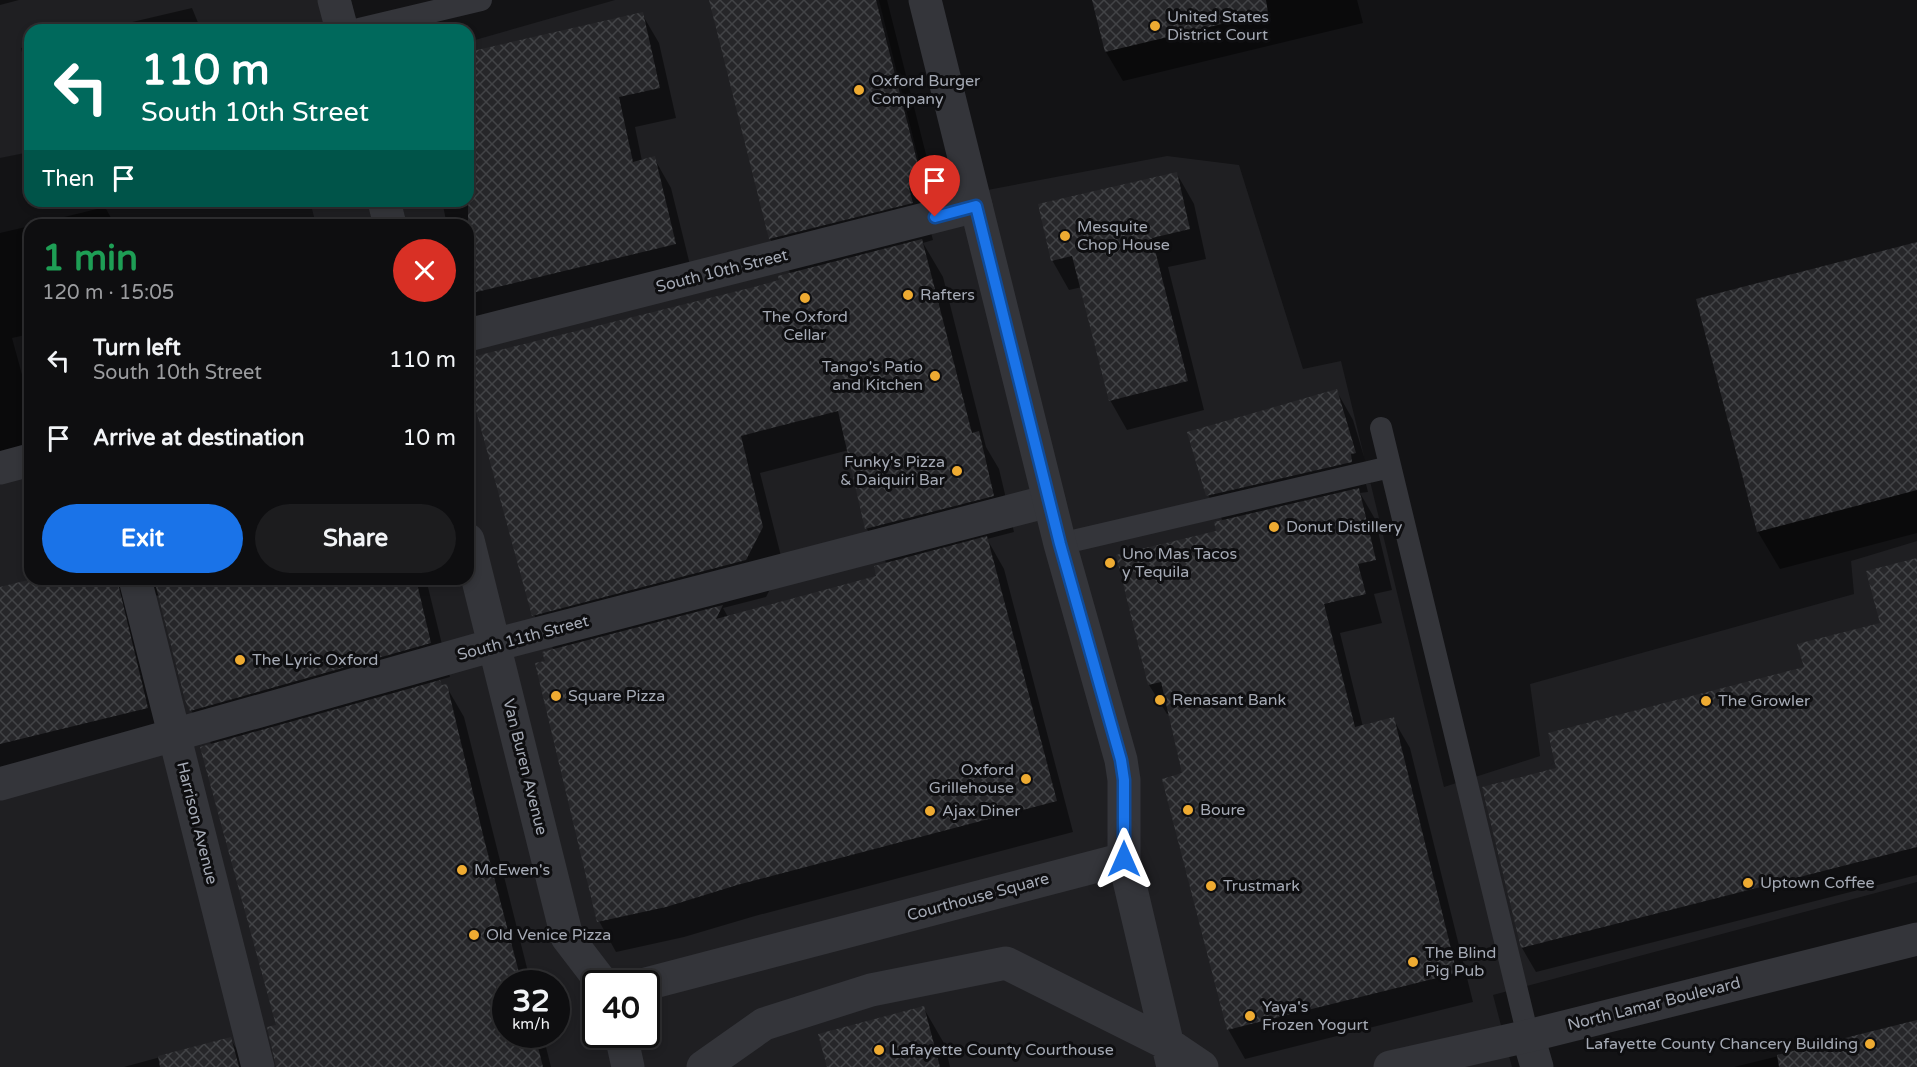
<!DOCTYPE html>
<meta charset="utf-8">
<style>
body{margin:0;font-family:"Varela Round",sans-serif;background:#1c1c1e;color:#f1f3f6;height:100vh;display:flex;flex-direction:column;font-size:22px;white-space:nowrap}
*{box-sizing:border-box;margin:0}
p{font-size:20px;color:#9b9c9f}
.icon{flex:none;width:33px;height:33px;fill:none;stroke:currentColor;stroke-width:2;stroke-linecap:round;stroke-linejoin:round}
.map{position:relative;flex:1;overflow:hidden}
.drawer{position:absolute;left:24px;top:219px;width:450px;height:366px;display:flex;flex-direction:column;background:#0e0e10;border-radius:18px;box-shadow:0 3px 9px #0003,0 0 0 2px #2e2e30}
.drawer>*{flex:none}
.guide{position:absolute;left:24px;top:24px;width:450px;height:183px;border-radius:18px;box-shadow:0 3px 9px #0003,0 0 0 2px #2e2e30;background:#00695c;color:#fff;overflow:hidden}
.speed{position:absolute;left:492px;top:970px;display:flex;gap:12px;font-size:30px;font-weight:700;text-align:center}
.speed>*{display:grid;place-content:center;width:78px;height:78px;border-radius:50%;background:#0e0e10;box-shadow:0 3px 9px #0003,0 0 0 2px #2e2e30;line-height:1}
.speed small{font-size:15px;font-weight:400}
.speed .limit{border:3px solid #111;border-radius:9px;background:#fff;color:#111}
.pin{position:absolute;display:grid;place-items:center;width:51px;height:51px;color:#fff;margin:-62px -26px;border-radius:50% 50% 50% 0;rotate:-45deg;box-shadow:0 0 6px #0007}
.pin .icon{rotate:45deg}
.me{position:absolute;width:66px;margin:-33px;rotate:0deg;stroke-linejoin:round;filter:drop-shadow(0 0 4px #0008)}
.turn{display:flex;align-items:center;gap:21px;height:126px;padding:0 18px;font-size:27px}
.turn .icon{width:78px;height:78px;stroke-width:2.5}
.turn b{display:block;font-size:42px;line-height:51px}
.then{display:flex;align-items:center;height:57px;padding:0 18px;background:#0003;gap:12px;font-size:22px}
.round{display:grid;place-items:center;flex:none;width:63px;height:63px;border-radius:32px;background:#1c1c1e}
.headline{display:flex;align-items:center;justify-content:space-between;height:102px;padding:0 18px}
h1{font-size:36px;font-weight:800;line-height:45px;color:#1e9e55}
.cta{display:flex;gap:12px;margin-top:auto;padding:12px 18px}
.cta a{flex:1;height:69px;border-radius:36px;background:#1a73e8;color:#fff;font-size:24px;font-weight:800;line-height:69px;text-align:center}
.cta a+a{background:#1c1c1e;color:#f1f3f6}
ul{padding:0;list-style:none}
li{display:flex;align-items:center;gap:18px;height:78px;padding:0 18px}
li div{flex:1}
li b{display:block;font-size:22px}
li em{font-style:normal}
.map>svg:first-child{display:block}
</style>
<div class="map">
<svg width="1917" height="1067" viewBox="0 0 1917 1067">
<defs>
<pattern id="building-cross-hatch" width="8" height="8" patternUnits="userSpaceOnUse" patternTransform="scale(1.5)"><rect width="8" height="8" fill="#262629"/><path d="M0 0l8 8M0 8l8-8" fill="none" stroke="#424346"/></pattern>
</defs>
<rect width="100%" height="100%" fill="#131315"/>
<path fill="#1f1f22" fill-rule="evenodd" d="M0,0H351L358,30H30V152L0,158Z
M615,0H879L929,201L1167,156L1239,165L1303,369L1341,361L1444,787L1540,756L1530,684L1854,594L1851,561L1917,541V882L1493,995L1512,1067H0V452L30,443V579H468V225H316L310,201H468V42ZM506,984H556V1035H506ZM596,984H646V1035H596Z"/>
<path fill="#0007" fill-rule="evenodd" d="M0,0H19L0,5Z
M710,0H887L943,222L929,225L933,240L923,243L943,277L986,447L999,469L1014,532L987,539L1004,569L1073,832L755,916L684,937L616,952L599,921L546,662L554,650L534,615L468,375V360L781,281L791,274L770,239ZM849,450L867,529L887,564L878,577L728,617L723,608L766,597L783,564L760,473Z
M1094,0H1357L1363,23L1123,81L1106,52Z
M192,8L201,30H98Z
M642,14L659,43L676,118L635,127L642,161L654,158L671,188L692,273L481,324L468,301V225H447L442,201H468V53Z
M30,46V85L21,48Z
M1177,174L1194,204L1206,259L1168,267L1204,410L1127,430L1110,400L1082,287L1069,290L1052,260Z
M105,207L115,225H32Z
M30,226V334L12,338L30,404V458L0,466V233Z
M1917,244V533L1780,569L1758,532Z
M1336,390L1353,420L1372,483L1366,484L1368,492L1360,493L1375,519L1392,590L1374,594L1382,623L1340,633L1363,727L1393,719L1410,748L1473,1002L1245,1059L1228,1029L1184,774L1170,713L1167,714L1149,685L1223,521L1208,495Z
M1917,560V875L1536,972L1522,948L1558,769L1806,669L1882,624Z
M39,579H136L169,746L0,786V588Z
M146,579H426L450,677L439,680L443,687L446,686L464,717L531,984H506V1035H543L551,1067H278V1026L212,745L191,710L160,596L155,595Z
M923,1007L945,1045L950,1067H828Z
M1917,1022V1067H1734Z
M230,1038L247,1067H124Z"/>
<path fill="url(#building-cross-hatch)" d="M709,0H876L923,184L909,188L913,203L769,239Z
M1092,0H1266L1268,13L1105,52Z
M643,12L660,88L619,97L633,162L655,156L676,244L468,294V52Z
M1177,172L1190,229L1152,238L1188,381L1109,401L1072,256L1051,261L1038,204Z
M922,239L972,433L979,431L994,496L865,529L838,411L741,436L763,527L746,560L532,616L468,381V358L758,286L779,280L778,276Z
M1917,242V490L1757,532L1696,299Z
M1337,389L1356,453L1351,454L1352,462L1206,496L1187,432Z
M1359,488L1376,560L1358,564L1366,594L1324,604L1355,727L1394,717L1457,973L1227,1030L1162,779L1182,773L1161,682L1148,685L1116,555L1216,531L1214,522Z
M987,536L1057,801L737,885L666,907L597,922L535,663L545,661L542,652L723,605L716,619L876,576L874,566Z
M1917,558V847L1521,948L1482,787L1556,768L1548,733L1804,667L1797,644L1880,623L1866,571Z
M32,579H117L148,708L0,744V587Z
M154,579H416L431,643L190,711L185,700Z
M440,680L442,685L447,684L484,839L522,984H506V1035H535L543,1067H276L267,1027L276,1025L200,747Z
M924,1006L940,1067H827L818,1034Z
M1917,1020V1067H1779L1777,1055Z
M231,1037L239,1067H160L158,1056Z"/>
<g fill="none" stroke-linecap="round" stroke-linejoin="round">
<path stroke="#34353a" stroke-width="22" d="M355,30L481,0
M1381,428L1528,1036
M1060,544L1390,467"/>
<path stroke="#34353a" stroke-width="33" d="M334,0L342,30
M384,201L390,225
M468,335L976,206
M0,468L30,460
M468,540L567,937L603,984
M135,579L258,1067
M0,784L494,645L1049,501
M1528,1036L1537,1067"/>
<path stroke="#34353a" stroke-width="33" d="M925,0L1060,544L1121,760L1124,780V859L1173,1067
M646,984L1124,859
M621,1035L628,1067
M703,1067L764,1024L871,990L1006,963L1168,1044L1202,1067
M1390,1067L1528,1036L1917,939"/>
</g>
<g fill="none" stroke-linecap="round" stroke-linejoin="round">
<g stroke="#114b97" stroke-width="15">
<path id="route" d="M935,217L976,206L1060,544L1121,760L1124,780V859"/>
</g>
<use href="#route" stroke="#1a73e8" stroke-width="10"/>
</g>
<g fill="#eeab32" stroke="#0e0e10" stroke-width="2">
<circle cx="1155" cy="26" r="6"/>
<circle cx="859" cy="90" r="6"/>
<circle cx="1065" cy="236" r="6"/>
<circle cx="908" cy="295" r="6"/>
<circle cx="805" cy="298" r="6"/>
<circle cx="935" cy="376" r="6"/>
<circle cx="957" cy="471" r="6"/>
<circle cx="1274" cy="527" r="6"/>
<circle cx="1110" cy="563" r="6"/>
<circle cx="240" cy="660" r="6"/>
<circle cx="556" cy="696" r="6"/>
<circle cx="1160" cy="700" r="6"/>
<circle cx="1706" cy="701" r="6"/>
<circle cx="1026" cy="779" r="6"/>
<circle cx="1188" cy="810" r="6"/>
<circle cx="930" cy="811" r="6"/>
<circle cx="462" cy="870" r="6"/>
<circle cx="1748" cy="883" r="6"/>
<circle cx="1211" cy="886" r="6"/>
<circle cx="474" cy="935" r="6"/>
<circle cx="1413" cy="962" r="6"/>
<circle cx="1250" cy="1016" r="6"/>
<circle cx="1870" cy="1044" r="6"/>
<circle cx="879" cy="1050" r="6"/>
</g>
<g text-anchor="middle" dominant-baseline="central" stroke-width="6" stroke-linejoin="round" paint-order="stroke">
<g font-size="16" fill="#a5aab5" stroke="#0e0e10" text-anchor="start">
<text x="1167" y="17">United States<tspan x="1167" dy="18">District Court</tspan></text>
<text x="871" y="81">Oxford Burger<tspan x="871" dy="18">Company</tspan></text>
<text x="1077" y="227">Mesquite<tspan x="1077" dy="18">Chop House</tspan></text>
<text x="920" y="295">Rafters</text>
<text x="805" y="317" text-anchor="middle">The Oxford<tspan x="805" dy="18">Cellar</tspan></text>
<text x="923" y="367" text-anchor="end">Tango's Patio<tspan x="923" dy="18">and Kitchen</tspan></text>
<text x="945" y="462" text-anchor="end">Funky's Pizza<tspan x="945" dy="18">&amp; Daiquiri Bar</tspan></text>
<text x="1286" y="527">Donut Distillery</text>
<text x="1122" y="554">Uno Mas Tacos<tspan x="1122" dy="18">y Tequila</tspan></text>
<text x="252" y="660">The Lyric Oxford</text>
<text x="568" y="696">Square Pizza</text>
<text x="1172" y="700">Renasant Bank</text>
<text x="1718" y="701">The Growler</text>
<text x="1014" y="770" text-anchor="end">Oxford<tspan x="1014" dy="18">Grillehouse</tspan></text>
<text x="1200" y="810">Boure</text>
<text x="942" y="811">Ajax Diner</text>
<text x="474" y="870">McEwen's</text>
<text x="1760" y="883">Uptown Coffee</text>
<text x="1223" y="886">Trustmark</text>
<text x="486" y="935">Old Venice Pizza</text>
<text x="1425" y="953">The Blind<tspan x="1425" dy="18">Pig Pub</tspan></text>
<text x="1262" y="1007">Yaya's<tspan x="1262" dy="18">Frozen Yogurt</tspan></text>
<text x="1858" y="1044" text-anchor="end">Lafayette County Chancery Building</text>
<text x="891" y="1050">Lafayette County Courthouse</text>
</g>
<g font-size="16" fill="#a5aab5" stroke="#0e0e10">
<text transform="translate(722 271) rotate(-14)">South 10th Street</text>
<text transform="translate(523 638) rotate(-15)">South 11th Street</text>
<text transform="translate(525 767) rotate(76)">Van Buren Avenue</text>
<text transform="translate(197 823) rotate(76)">Harrison Avenue</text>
<text transform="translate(978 897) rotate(-15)">Courthouse Square</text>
<text transform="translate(1654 1004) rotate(-14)">North Lamar Boulevard</text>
</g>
</g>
</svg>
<div class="speed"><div>32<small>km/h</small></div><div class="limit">40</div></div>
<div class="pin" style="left:935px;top:217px;background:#d93025"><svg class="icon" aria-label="arrive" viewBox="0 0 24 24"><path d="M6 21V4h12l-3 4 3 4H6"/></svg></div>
<svg class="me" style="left:1124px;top:859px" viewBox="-20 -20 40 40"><path d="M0-17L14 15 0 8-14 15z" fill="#1a73e8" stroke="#fff" stroke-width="4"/></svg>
<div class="guide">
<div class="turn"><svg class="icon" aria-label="left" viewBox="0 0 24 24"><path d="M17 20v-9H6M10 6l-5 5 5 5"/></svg><div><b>110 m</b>South 10th Street</div></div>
<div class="then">Then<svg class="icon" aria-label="arrive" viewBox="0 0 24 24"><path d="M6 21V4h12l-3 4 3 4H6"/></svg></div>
</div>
<section class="drawer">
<div class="headline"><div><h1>1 min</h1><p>120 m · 15:05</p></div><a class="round" style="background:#d93025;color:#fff"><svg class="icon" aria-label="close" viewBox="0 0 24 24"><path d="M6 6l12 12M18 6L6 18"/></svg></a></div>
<ul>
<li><svg class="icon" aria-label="left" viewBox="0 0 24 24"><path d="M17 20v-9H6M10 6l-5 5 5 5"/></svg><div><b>Turn left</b><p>South 10th Street</p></div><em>110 m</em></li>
<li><svg class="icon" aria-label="arrive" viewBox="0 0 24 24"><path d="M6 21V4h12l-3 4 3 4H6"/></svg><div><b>Arrive at destination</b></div><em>10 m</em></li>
</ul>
<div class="cta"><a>Exit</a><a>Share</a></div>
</section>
</div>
